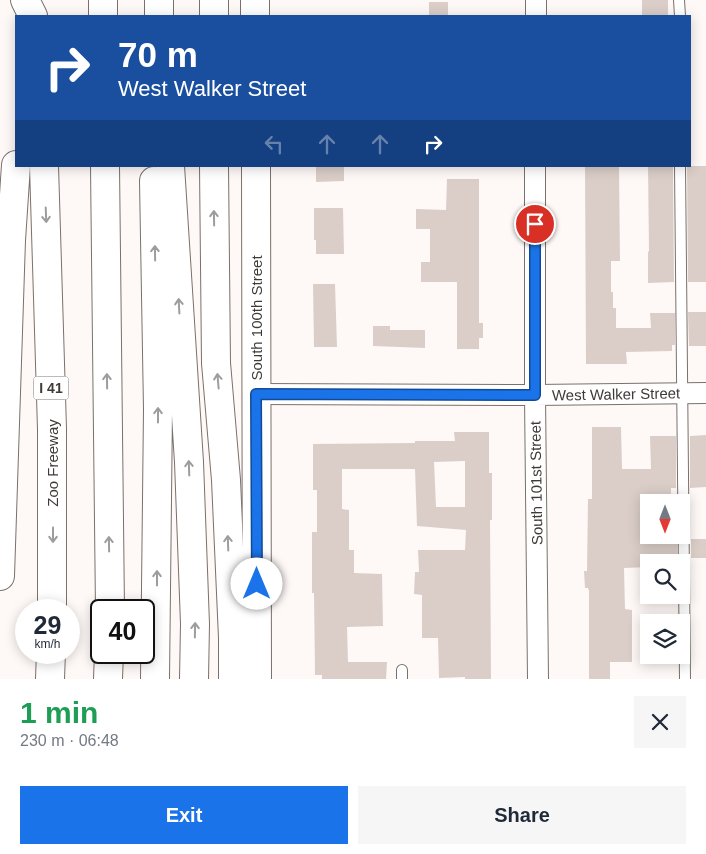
<!DOCTYPE html>
<meta charset="utf-8">
<style>
body{margin:0;font-family:Arial,sans-serif;background:#f6f6f7;color:#1f2937;height:100vh;display:flex;flex-direction:column;font-size:19px;white-space:nowrap}
*{box-sizing:border-box;margin:0}
p{font-size:16px;color:#747a83}
.icon{flex:none;width:28px;height:28px;fill:none;stroke:currentColor;stroke-width:2;stroke-linecap:round;stroke-linejoin:round}
.map{position:relative;height:679px;overflow:hidden}
.panel{display:flex;flex-direction:column;background:#fff;flex:1}
.panel>*{flex:none}
.banner{position:absolute;left:15px;top:15px;width:676px;height:152px;border-radius:0px;box-shadow:0 2px 12px #0003;background:#1a4fa0;color:#fff;overflow:hidden}
.needle{width:32px;rotate:180deg}
.buttons{position:absolute;left:640px;top:494px;display:grid;gap:10px}
.buttons a{display:grid;place-items:center;width:50px;height:50px;border-radius:0px;background:#fff;box-shadow:0 2px 12px #0003;font-size:25px}
.speed{position:absolute;left:15px;top:599px;display:flex;gap:10px;font-size:25px;font-weight:700;text-align:center}
.speed>*{display:grid;place-content:center;width:65px;height:65px;border-radius:50%;background:#fff;box-shadow:0 2px 12px #0003;line-height:1}
.speed small{font-size:12px;font-weight:400}
.speed .limit{border:2px solid #111;border-radius:8px;background:#fff;color:#111}
.pin{position:absolute;display:grid;place-items:center;width:42px;height:42px;color:#fff;margin:-21px;border:2px solid #fff;border-radius:50%;box-shadow:0 1px 5px #0007}
.me{position:absolute;width:55px;margin:-28px;rotate:0deg;stroke-linejoin:round;filter:drop-shadow(0 0 4px #0008)}
.turn{display:flex;align-items:center;gap:18px;height:105px;padding:0 20px;font-size:22px}
.turn .icon{width:65px;height:65px;stroke-width:2.5}
.turn b{display:block;font-size:35px;line-height:42px}
.lanes{display:flex;align-items:center;height:48px;padding:0 20px;background:#0003;justify-content:center;gap:25px;direction:ltr}
.lanes .off{opacity:.35}
.round{display:grid;place-items:center;flex:none;width:52px;height:52px;border-radius:0px;background:#f6f6f7}
.overview{display:flex;align-items:center;justify-content:space-between;height:85px;padding:0 20px}
h1{font-size:30px;font-weight:600;line-height:38px;color:#1e9e55}
.button{display:flex;gap:10px;margin-top:auto;padding:10px 20px}
.button a{flex:1;height:58px;border-radius:0px;background:#1a73e8;color:#fff;font-size:20px;font-weight:600;line-height:58px;text-align:center}
.button a+a{background:#f6f6f7;color:#1f2937}
.map>svg:first-child{display:block}
</style>
<div class="map">
<svg width="706" height="679" viewBox="0 0 706 679">
<rect width="100%" height="100%" fill="#fef9f6"/>
<path fill="#dbcec8" fill-rule="evenodd" d="M642,0H668V16H642Z
M429,2H448V16H429Z
M316,166H344V181L316,182Z
M585,166H619L620,261H611V292H613V308H616V328H651L650,313H675V345H672V351L626,352L627,364H586Z
M648,166H673L674,282L648,283V251L649,252Z
M687,166H706V282H688Z
M447,179H479V323H483V338H479V349H457V282H421V262H430V229H416V209L446,210Z
M314,208H343L344,254H316V240H314Z
M313,284H335L337,347H314Z
M688,312H706V346H689Z
M373,326H390V330H425V348L373,346Z
M592,427H621L622,469H651L650,436H676V488H671V502H649V538L677,539V558H655V562H649V567L624,568L625,609L632,610V662H610V679H589V591L588,588H585L584,571H587L588,499H592Z
M454,432H489V473H492V520H490L491,679H465V677L439,678L438,638H422V595L414,594L415,572H419L418,550H465L466,530L417,526L415,469H342V509L349,510V550H354V573L382,574L383,626L347,627L348,662H387L386,679H322V675H315L314,593H312V532H317V490H313V444L415,443V441H455ZM465,461V507H436L434,462Z
M706,435V487L690,488V436Z
M691,539H706V558H691Z"/>
<g fill="none" stroke-linecap="round" stroke-linejoin="round">
<g stroke="#7b706b" stroke-width="12">
<path id="lane" d="M679,0L680,16
M680,166L685,679
M402,670V679"/>
</g>
<g stroke="#7b706b" stroke-width="22">
<path id="street" d="M536,16V0
M535,166V395L538,679
M256,394L535,395L706,393"/>
</g>
<g stroke="#7b706b" stroke-width="30">
<path id="secondary" d="M255,0V16
M256,166L257,679"/>
</g>
<g stroke="#7b706b" stroke-width="30">
<path id="highway" d="M25,0L33,16
M103,0V16
M159,0V16
M214,16V0
M44,166L52,429V610
M105,166L110,610
M170,166L189,462L195,624L194,679
M214,166L216,363L226,480L233,638V679
M154,181L158,409L155,679
M0,576L11,240L16,165
M50,679L51,652
M108,679L109,652"/>
</g>
<use href="#lane" stroke="#fff" stroke-width="10"/>
<use href="#street" stroke="#fff" stroke-width="20"/>
<use href="#secondary" stroke="#fff" stroke-width="28"/>
<use href="#highway" stroke="#fff" stroke-width="28"/>
</g>
<defs><path id="oneway-shaft" d="M-6 0H5M1.5-3L5.5 0L1.5 3" fill="none" stroke-width="1.6" stroke-linecap="round" stroke-linejoin="round" transform="scale(1.25)"/></defs>
<g stroke="#9f9c9c">
<use href="#oneway-shaft" transform="translate(46 215) rotate(88)"/>
<use href="#oneway-shaft" transform="translate(214 218) rotate(-91)"/>
<use href="#oneway-shaft" transform="translate(155 253) rotate(-91)"/>
<use href="#oneway-shaft" transform="translate(179 306) rotate(-93)"/>
<use href="#oneway-shaft" transform="translate(107 381) rotate(-91)"/>
<use href="#oneway-shaft" transform="translate(218 381) rotate(-95)"/>
<use href="#oneway-shaft" transform="translate(158 415) rotate(-90)"/>
<use href="#oneway-shaft" transform="translate(189 468) rotate(-92)"/>
<use href="#oneway-shaft" transform="translate(53 535) rotate(90)"/>
<use href="#oneway-shaft" transform="translate(228 543) rotate(-92)"/>
<use href="#oneway-shaft" transform="translate(109 544) rotate(-91)"/>
<use href="#oneway-shaft" transform="translate(157 578) rotate(-90)"/>
<use href="#oneway-shaft" transform="translate(195 630) rotate(-89)"/>
</g>
<g fill="none" stroke-linecap="round" stroke-linejoin="round">
<g stroke="#114b97" stroke-width="12">
<path id="route" d="M257,584L256,394L535,395V224"/>
</g>
<use href="#route" stroke="#1a73e8" stroke-width="9"/>
</g>
<g text-anchor="middle" dominant-baseline="central" stroke-width="4" stroke-linejoin="round" paint-order="stroke">
<rect fill="#fff" stroke="#797574" stroke-width="1" x="33.5" y="376.5" width="35" height="23" rx="4"/>
<g font-size="14" font-weight="bold" fill="#3f3a38">
<text x="51" y="388">I 41</text>
</g>
<g font-size="15" fill="#3f3a38" stroke="#fff">
<text transform="translate(256 318) rotate(-90)">South 100th Street</text>
<text transform="translate(616 394) rotate(-1)">West Walker Street</text>
<text transform="translate(52 463) rotate(-90)">Zoo Freeway</text>
<text transform="translate(536 483) rotate(-91)">South 101st Street</text>
</g>
</g>
</svg>
<div class="buttons">
<a><svg class="needle" viewBox="-14 -14 28 28"><path d="M0-13l5 13h-10z" fill="#e53935"/><path d="M0 13l5-13h-10z" fill="#747a83"/></svg></a>
<a><svg class="icon" aria-label="search" viewBox="0 0 24 24"><circle cx="10" cy="10" r="6"/><path d="M15 15l6 6"/></svg></a>
<a><svg class="icon" aria-label="layers" viewBox="0 0 24 24"><path d="M12 4l9 5-9 5-9-5zM3 14l9 5 9-5"/></svg></a>
</div>
<div class="speed"><div>29<small>km/h</small></div><div class="limit">40</div></div>
<div class="pin" style="left:535px;top:224px;background:#d93025"><svg class="icon" aria-label="arrive" viewBox="0 0 24 24"><path d="M6 21V4h12l-3 4 3 4H6"/></svg></div>
<svg class="me" style="left:257px;top:584px" viewBox="-20 -20 40 40"><circle r="19" fill="#fff"/><path d="M0-13L10 11 0 6-10 11z" fill="#1a73e8"/></svg>
<div class="banner">
<div class="turn"><svg class="icon" aria-label="right" viewBox="0 0 24 24"><path d="M7 20v-9h11M14 6l5 5-5 5"/></svg><div><b>70 m</b>West Walker Street</div></div>
<div class="lanes"><svg class="icon off" aria-label="left" viewBox="0 0 24 24"><path d="M17 20v-9H6M10 6l-5 5 5 5"/></svg><svg class="icon off" aria-label="ahead" viewBox="0 0 24 24"><path d="M12 20V5M6 11l6-6 6 6"/></svg><svg class="icon off" aria-label="ahead" viewBox="0 0 24 24"><path d="M12 20V5M6 11l6-6 6 6"/></svg><svg class="icon" aria-label="right" viewBox="0 0 24 24"><path d="M7 20v-9h11M14 6l5 5-5 5"/></svg></div>
</div>
</div>
<section class="panel">
<div class="overview"><div><h1>1 min</h1><p>230 m · 06:48</p></div><a class="round"><svg class="icon" aria-label="close" viewBox="0 0 24 24"><path d="M6 6l12 12M18 6L6 18"/></svg></a></div>
<div class="button"><a>Exit</a><a>Share</a></div>
</section>
